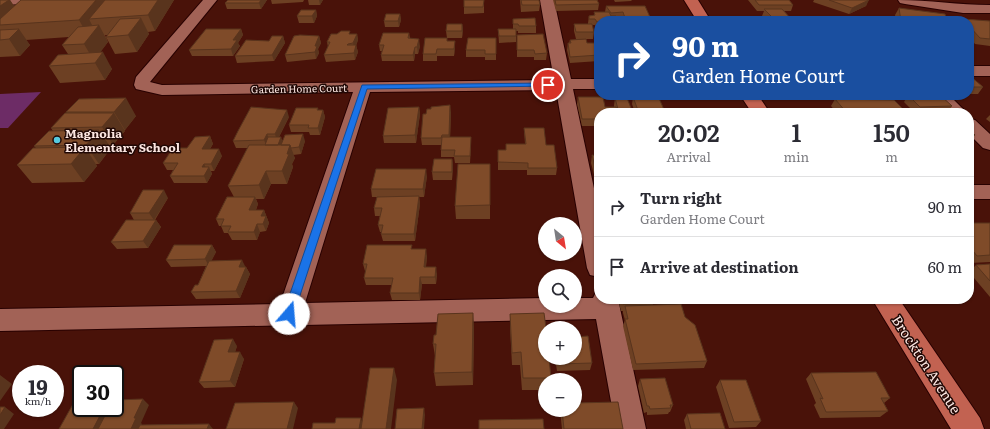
<!DOCTYPE html>
<meta charset="utf-8">
<style>
body{margin:0;font-family:Literata,serif;background:#f7f7f7;color:#2b2b33;height:100vh;display:flex;flex-direction:column;font-size:15px;white-space:nowrap}
*{box-sizing:border-box;margin:0}
p{font-size:13px;color:#7c7c81}
.icon{flex:none;width:22px;height:22px;fill:none;stroke:currentColor;stroke-width:2;stroke-linecap:round;stroke-linejoin:round}
.map{position:relative;flex:1;overflow:hidden}
.details{position:absolute;left:594px;top:108px;width:380px;height:196px;display:flex;flex-direction:column;background:#fff;border-radius:16px;box-shadow:0 1px 3px #0004}
.details>*{flex:none}
.top-card{position:absolute;left:594px;top:16px;width:380px;height:84px;border-radius:16px;box-shadow:0 1px 3px #0004;background:#1a4fa0;color:#fff;overflow:hidden}
.needle{width:26px;rotate:150deg}
.fabs{position:absolute;left:538px;top:217px;display:grid;gap:8px}
.fabs a{display:grid;place-items:center;width:44px;height:44px;border-radius:50%;background:#fff;box-shadow:0 1px 3px #0004;font-size:20px}
.speed{position:absolute;left:12px;top:365px;display:flex;gap:8px;font-size:20px;font-weight:700;text-align:center}
.speed>*{display:grid;place-content:center;width:52px;height:52px;border-radius:50%;background:#fff;box-shadow:0 1px 3px #0004;line-height:1}
.speed small{font-size:10px;font-weight:400}
.speed .limit{border:2px solid #111;border-radius:6px;background:#fff;color:#111}
.pin{position:absolute;display:grid;place-items:center;width:34px;height:34px;color:#fff;margin:-17px;border:2px solid #fff;border-radius:50%;box-shadow:0 1px 4px #0007}
.me{position:absolute;width:44px;margin:-22px;rotate:18deg;stroke-linejoin:round;filter:drop-shadow(0 0 3px #0008)}
.turn{display:flex;align-items:center;gap:14px;height:84px;padding:0 12px;font-size:18px}
.turn .icon{width:52px;height:52px;stroke-width:2.5}
.turn b{display:block;font-size:28px;line-height:34px}
.eta{display:flex;justify-content:space-evenly;align-items:center;height:68px;text-align:center}
.eta b{font-size:24px;font-weight:600;line-height:28px}
ul{padding:0;list-style:none}
li{display:flex;align-items:center;gap:12px;height:60px;padding:0 12px;border-top:1px solid #e1e1e2}
li div{flex:1}
li b{display:block;font-size:15px}
li em{font-style:normal}
.map>svg:first-child{display:block}
</style>
<div class="map">
<svg width="990" height="429" viewBox="0 0 990 429">
<rect width="100%" height="100%" fill="#491209"/>
<path fill="#6d2c66" d="M41,92L8,128H0V94Z"/>
<g fill="none" stroke-linecap="round" stroke-linejoin="round">
<g stroke="#280100" stroke-width="2">
<path id="minor" d="M0,0H30L28,3L0,6Z
M203,0H217L150,82L162,85L554,80L540,0H554L571,79H599V89H573L599,212V277L590,275L587,268L556,90L370,92L305,303L545,298V306H575V298H593L596,292L599,291V299H618L646,429H616L596,319L0,331V309L280,304L353,92L162,95L136,89L134,85L136,77Z
M898,0C929,0 959,5 990,5V13H963L905,4L900,3Z
M969,66H990V76H969Z
M930,95H949L967,113H948Z
M969,119L975,120L990,134V150L983,148L969,134Z
M969,185H990V199H969Z"/>
</g>
<g stroke="#280100" stroke-width="2">
<path id="major" d="M684,0H698L711,21H697Z
M740,95H758L770,113H752Z
M872,299H899L980,418L984,429H951Z"/>
</g>
<use href="#minor" fill="#a26256" fill-rule="evenodd"/>
<use href="#major" fill="#c26251" fill-rule="evenodd"/>
</g>
<path fill="#6d4023" d="M0,0H10L14,6L21,0H174L155,31L148,32L149,34L137,52L115,54L106,37L108,35H105L108,42L100,52L112,69L105,80L60,83L49,66L68,54L62,45L69,37L26,40L30,45L20,56L0,57Z
M228,0H267L261,9H227L225,3Z
M271,0H304L303,2L272,4Z
M308,0H323L320,5H309Z
M484,0V13L464,14V7Z
M520,0H539L540,5L539,11L521,12Z
M553,0H597L599,4L598,10L556,11Z
M614,0H632L631,1L615,2Z
M748,0H789L793,5L791,11H784L791,19L799,21H767L762,16L764,11H757Z
M814,0H868L866,6L849,14L813,2Z
M606,6L650,17V21H623L622,18L618,19V21H599V28H596L595,25H592L594,32L593,39H576L574,31V24H588V23L589,16L594,15V12H605Z
M899,8L947,21H896L895,15Z
M316,10L317,16L314,23H299L297,16Z
M400,14L401,20L399,27H385L384,21Z
M513,19L536,26V33H518V31H516V42L499,43L498,29H513Z
M963,19L990,21V46L975,44L969,37V21H962Z
M462,24L463,30L462,38H447L446,31Z
M241,29L243,35L238,43L240,46L233,56H192L189,50Z
M409,33L410,38L420,46L418,54H415L414,61H382L381,55L382,51H380L379,45Z
M351,34H357L358,40L356,45L358,52L355,60L326,62L324,55L328,47L327,42Z
M517,35L547,53L546,60H534V57H517Z
M283,36L285,43L274,61L237,63L235,56L269,41Z
M319,36L321,43L318,49L319,53L316,59L287,62L285,55Z
M447,38V41L455,48L454,56H437V61H423V54Z
M496,38V60H485V57H466V50Z
M570,40L587,43L596,47H599V61L570,63L567,50L568,43H569Z
M969,75L983,87L978,94H969Z
M908,95L952,106L947,113H915L904,102Z
M578,97L605,107H614V105L615,98L633,113H599V126H582L577,104Z
M633,97L665,112L676,113H635L632,104Z
M79,99L136,116L125,130H124L125,131L113,145H109L111,148L99,164H96L97,166L84,182L32,183L17,165L36,148L34,146L53,131L51,128L67,113L66,112Z
M835,99L907,113H837L831,106Z
M419,107L420,114L416,143H384L383,136Z
M318,108V110H323L325,117L320,135H310L309,132H291L289,125Z
M451,112L450,137H471L470,163H455L454,157H441V145H422L421,138L426,114Z
M990,115V122L986,119Z
M289,117L279,137L283,141H305L301,154L293,155L295,158L292,164L293,167L287,184H271L264,199H256L258,204L256,210H264L269,223L266,231L260,232L257,240H232L228,233H224L221,226H219L216,219L234,197L228,186L248,148H236L233,141Z
M524,128L546,145L557,168L556,175H527V170H498V150H505L525,144Z
M969,129L975,135L970,142H969Z
M210,136L213,144L210,149L222,156L214,171H211L212,174L207,183H174L170,176L173,170H167L163,163L187,148Z
M592,155L599,156V178H595L591,163Z
M452,159L453,166L452,180H433L432,172Z
M490,164V219H456L455,206Z
M427,176L424,197H419L420,204L415,241H383L381,234V232H380L378,225L380,216H375L374,208L381,197H372L371,189Z
M168,198L155,220H156L161,227L148,248L117,249L111,242L134,220L130,213Z
M969,223H990V262L970,263L969,262Z
M212,245L216,252L211,261L246,267L250,274L240,298L196,299L191,292L198,285L206,266L171,267L166,260Z
M413,249L427,256L426,267L437,274L436,284H422L420,300H392L390,293L392,285H366L364,278L366,271H365L363,264Z
M990,264V297L969,272L976,265Z
M618,299H652L653,305L685,317L707,361L704,368L633,370L623,326L625,320L623,313V311H621Z
M510,314L551,378V380H545V390H522L520,365H512L510,327Z
M474,326L473,385L436,386L434,373L435,356L433,344L436,335Z
M237,346L235,352L244,359L235,387L204,388L199,382Z
M555,358H575L592,363L590,370L557,371Z
M811,373L890,398L884,403L888,411L880,417L820,418L814,405L816,403L806,379Z
M640,379L673,405L670,412H669L668,414L647,415V412L644,413L638,386Z
M720,380L761,421L756,427L729,428L716,387Z
M560,410H575L623,429H562Z
M687,414L725,429H686L684,420Z"/>
<path fill="#59341d" d="M9,0H10L20,15L0,25V6Z
M96,0H113L89,19L94,29L88,36L79,20Z
M158,0H174L155,31L148,15Z
M261,0H267L261,9L259,3Z
M319,0H323L320,5Z
M869,0L866,6L849,14L852,8Z
M316,10L317,16L314,23L312,16Z
M400,14L401,20L399,27L398,21Z
M141,18L149,34L137,52L128,35Z
M462,24L463,30L462,38Z
M99,25L108,42L94,61L84,44Z
M19,29L30,45L20,56L9,39Z
M241,29L243,35L238,43L240,46L233,56L231,49L233,40Z
M357,34L358,40L355,50L353,43Z
M283,36L285,43L274,61L272,55Z
M319,36L321,43L318,49L319,53L316,59L315,52V46Z
M419,39L420,46L418,54L417,47Z
M455,41V48L454,56V49Z
M356,45L358,52L355,60L354,53Z
M415,47V54L414,61L413,55Z
M103,52L112,69L105,80L95,63Z
M126,98L136,116L125,130L114,112Z
M450,105L451,112L450,142L449,135Z
M419,107L420,114L416,143L415,135Z
M287,110L289,117L277,141L275,134Z
M323,110L325,117L320,135L318,128Z
M114,113L125,131L113,145L102,127Z
M99,130L111,148L99,164L86,145Z
M267,134L270,141L267,147L264,140Z
M303,134L305,141L301,154L299,147Z
M210,136L213,144L205,156L202,149Z
M281,137L284,144L276,148Z
M471,137V144L470,163V156Z
M290,145L295,158L292,164L293,167L287,184L282,171L287,154Z
M85,147L97,166L84,182L71,164Z
M219,149L222,156L214,171L211,164Z
M452,159L453,166L452,180Z
M204,164L207,170L209,167L212,174L207,183L204,176L202,167Z
M426,169L427,176L424,197L423,189Z
M266,171L271,184L264,199L259,185Z
M164,190L168,198L154,220L149,213Z
M419,196L420,204L415,241L414,234Z
M255,197L258,204L253,217L249,210Z
M264,210L269,223L266,231L263,224L261,216Z
M156,220L161,227L148,248L143,241Z
M257,224L260,232L257,240L254,232Z
M212,245L216,252L209,266L205,259Z
M426,249L427,256L425,274L424,267Z
M242,260L246,268L239,267Z
M246,267L250,274L240,298L236,291Z
M436,267L437,274L436,284L435,277Z
M420,277L422,284L420,300L419,293Z
M473,313L474,326L473,385L472,372Z
M233,339L237,346L233,359L228,352Z
M240,352L244,359L235,387L230,381Z
M394,368L397,380L391,429H386Z
M0,375L12,384L0,401Z
M143,399L149,405L141,423L142,424L140,429H131L134,418Z
M294,402L298,408L293,429H287Z
M5,407L14,414L4,429H0V415Z
M104,408H110L103,429H93Z
M424,408L425,415L424,429H422Z
M361,418L363,424L362,429H359Z
M209,424L213,429H207Z"/>
<path fill="#7f4b29" stroke="#59341d" d="M0,0H9L0,6Z
M21,0H96L79,20L0,25V19Z
M105,0H158L148,15L89,19Z
M228,0H261L259,3H225Z
M464,0H484L483,7H464Z
M521,0H539L540,5H522Z
M555,0H597L599,4L556,5Z
M755,0H789L793,5H759Z
M829,0H869L852,8Z
M606,6H645L650,17L625,18L623,12L611,13Z
M899,8L945,14L947,21H901Z
M764,9H782L791,19H797L799,21H776Z
M301,10H316L312,16H297Z
M594,12H609L611,16H616L619,20L599,21V22H597L595,19H589V16L595,15Z
M386,14H400L398,21H384Z
M141,18L128,35L106,37L120,19Z
M535,18L536,26H519L518,24H513V19Z
M963,19L990,21V39L980,38L969,26V21H965Z
M447,24H462V31H446Z
M574,24H592L594,32H576Z
M99,25L84,44L62,45L78,27Z
M19,29L9,39L0,40V30Z
M206,29H241L233,40H237L231,49L189,50Z
M498,29H516V36H499Z
M341,31H350L349,34H357L353,43L348,44L347,45H356L354,53L324,55L330,42H327L331,34H337Z
M383,33H409L408,38L419,39L417,47H415L413,55H381L384,45H379Z
M543,34L547,53L535,54L534,50H517V35Z
M300,35L319,36L315,46H317L315,52L285,55L294,36Z
M272,36H283L272,55L235,56L246,40L269,41Z
M425,38H447V41H455L454,49H437L436,54H423Z
M468,38H496V54H485V50H466Z
M586,39L587,43H595L596,47H599V55L570,57L568,43H571L570,40Z
M103,52L95,63L49,66L58,55Z
M969,75L983,87H969Z
M908,95H940L952,106L920,107Z
M658,96L665,112H676V113H639L633,97Z
M578,97H603L605,107H616L618,113H599V119H582Z
M126,98L114,112H66L79,99Z
M615,98H627L633,113H619Z
M835,99L894,100L907,113H847Z
M450,105L449,135H442L441,138H421L423,114H426L427,109H431V107Z
M251,107L287,110L275,134H267L264,140L233,141L238,131Z
M419,107L415,135L383,136L388,108Z
M296,108H318L317,110H323L318,128H308L309,125H289Z
M65,113H114L102,127L51,128Z
M524,128H544L546,145H554L557,168H528V163L498,162V150H506V144H526Z
M969,129L975,135H969Z
M99,130L86,145L34,146L49,131Z
M303,134L299,147L291,148L290,145H281L285,135Z
M210,136L202,149H219L211,164H204L202,167H209L204,176H170L178,163H163L173,148H187L195,137Z
M268,137H281L278,145H265Z
M442,137H471L470,156H454L455,150H441Z
M249,145H290L287,154H289L282,171H266L259,185L228,186Z
M85,147L71,164L17,165L33,148Z
M592,155L599,156V171H596Z
M434,159H452V172H432Z
M458,164H490V205L455,206Z
M376,169H426L423,189H371Z
M143,190H164L149,213H130Z
M419,196L414,234H381L383,225H378L382,208H374L377,197Z
M227,197H255L249,210H264L261,216H266L263,224H257L254,232H228L231,226H221L224,219H216Z
M126,220H156L143,241L111,242Z
M969,223H990V255L977,256L969,246Z
M174,245H212L205,259L166,260Z
M367,245H412L411,249H426L424,267H436L435,277H420L419,293H390L393,278H364L367,264H363Z
M242,260L239,267H246L236,291L191,292L195,285H198L209,261Z
M990,264V281L976,265Z
M621,299H652L653,304H623Z
M681,304L685,317L695,325L707,361L636,364L625,319H628L625,306Z
M473,313L472,372L434,373L436,344H433L434,335H436L438,314Z
M544,313L546,328H545V358H549L551,378H523L521,352L512,353L510,314Z
M588,336L592,363L558,364L557,358H575V337Z
M233,339L228,352H240L230,381L199,382L214,340Z
M370,368H394L386,429H361Z
M876,372L890,398H881L888,411L826,412L820,398L823,399L811,373Z
M665,378L673,405H670L671,408L650,409L649,406H647L640,379Z
M720,380H746L761,421L734,422Z
M143,399L134,418H136L131,429H98L109,408H115V400Z
M294,402L287,429H226L235,403Z
M618,402L623,429H564L562,410H575V403Z
M73,404H81V408H104L93,429H59Z
M0,407H5L0,415Z
M424,408L422,429H395L397,409Z
M720,413L725,429H691L687,414Z
M336,418H361L359,429H312L313,423H335Z
M543,419L544,429H479V420Z
M209,424L207,429H138L140,425Z"/>
<path fill="#1a73e8" stroke="#114b97" d="M548,83H550V86L367,89L294,314L293,317H285L283,314L362,85Z"/>
<circle fill="#55cadf" stroke="#200805" stroke-width="1.5" cx="57" cy="140" r="4"/>
<g text-anchor="middle" dominant-baseline="central" stroke-width="3" stroke-linejoin="round" paint-order="stroke">
<g font-size="10" fill="#fce6e1" stroke="#200805">
<text transform="translate(299 88) rotate(-1)">Garden Home Court</text>
</g>
<g font-size="12" font-weight="bold" fill="#fce6e1" stroke="#200805" text-anchor="start">
<text x="65" y="133">Magnolia<tspan x="65" dy="14">Elementary School</tspan></text>
</g>
<g font-size="14" fill="#fce6e1" stroke="#200805">
<text transform="translate(927 364) rotate(57)">Brockton Avenue</text>
</g>
</g>
</svg>
<div class="fabs">
<a><svg class="needle" viewBox="-14 -14 28 28"><path d="M0-13l5 13h-10z" fill="#e53935"/><path d="M0 13l5-13h-10z" fill="#7c7c81"/></svg></a>
<a><svg class="icon" aria-label="search" viewBox="0 0 24 24"><circle cx="10" cy="10" r="6"/><path d="M15 15l6 6"/></svg></a>
<a>+</a>
<a>−</a>
</div>
<div class="speed"><div>19<small>km/h</small></div><div class="limit">30</div></div>
<div class="pin" style="left:548px;top:85px;background:#d93025"><svg class="icon" aria-label="arrive" viewBox="0 0 24 24"><path d="M6 21V4h12l-3 4 3 4H6"/></svg></div>
<svg class="me" style="left:289px;top:314px" viewBox="-20 -20 40 40"><circle r="19" fill="#fff"/><path d="M0-13L10 11 0 6-10 11z" fill="#1a73e8"/></svg>
<div class="top-card">
<div class="turn"><svg class="icon" aria-label="right" viewBox="0 0 24 24"><path d="M7 20v-9h11M14 6l5 5-5 5"/></svg><div><b>90 m</b>Garden Home Court</div></div>
</div>
<section class="details">
<div class="eta">
<div><b>20:02</b><p>Arrival</p></div>
<div><b>1</b><p>min</p></div>
<div><b>150</b><p>m</p></div>
</div>
<ul>
<li><svg class="icon" aria-label="right" viewBox="0 0 24 24"><path d="M7 20v-9h11M14 6l5 5-5 5"/></svg><div><b>Turn right</b><p>Garden Home Court</p></div><em>90 m</em></li>
<li><svg class="icon" aria-label="arrive" viewBox="0 0 24 24"><path d="M6 21V4h12l-3 4 3 4H6"/></svg><div><b>Arrive at destination</b></div><em>60 m</em></li>
</ul>
</section>
</div>
